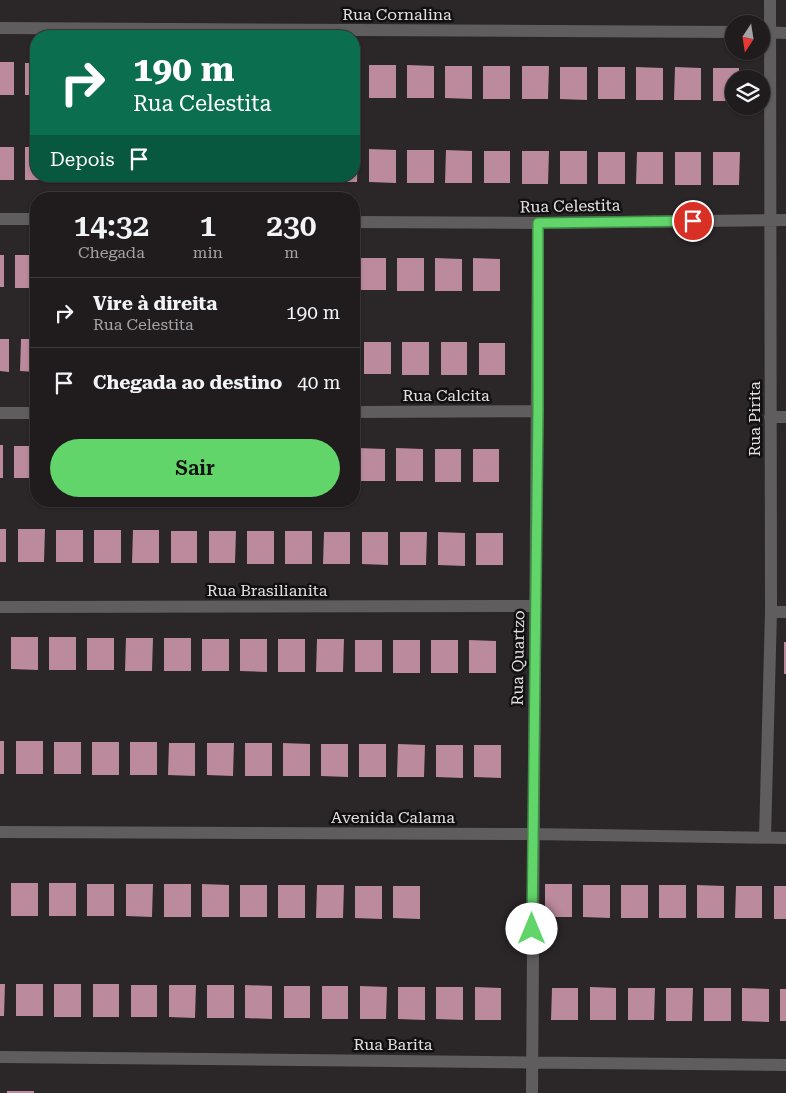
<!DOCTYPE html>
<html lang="pt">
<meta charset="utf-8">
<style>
body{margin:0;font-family:"Roboto Serif",serif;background:#2d292b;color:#f1f3f6;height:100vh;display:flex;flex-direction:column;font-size:19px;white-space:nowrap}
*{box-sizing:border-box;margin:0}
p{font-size:16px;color:#a2a1a4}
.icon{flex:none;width:28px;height:28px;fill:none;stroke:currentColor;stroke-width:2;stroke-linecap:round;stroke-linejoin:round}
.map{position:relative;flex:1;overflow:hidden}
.details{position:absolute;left:30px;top:192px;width:330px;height:315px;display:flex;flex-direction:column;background:#201c1e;border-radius:20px;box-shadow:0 1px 4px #0004,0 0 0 1px #3d3a3c}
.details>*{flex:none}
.hud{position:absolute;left:30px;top:30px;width:330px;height:152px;border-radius:20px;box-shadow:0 1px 4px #0004,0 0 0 1px #3d3a3c;background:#0b6e4f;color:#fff;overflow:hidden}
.needle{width:32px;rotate:192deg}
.controls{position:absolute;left:725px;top:15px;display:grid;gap:10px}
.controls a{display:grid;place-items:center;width:45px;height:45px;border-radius:50%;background:#201c1e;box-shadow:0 1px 4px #0004,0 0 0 1px #3d3a3c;font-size:25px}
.pin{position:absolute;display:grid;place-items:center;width:42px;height:42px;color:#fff;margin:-21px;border:2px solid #fff;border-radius:50%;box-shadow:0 1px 5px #0007}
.me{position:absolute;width:55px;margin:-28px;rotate:0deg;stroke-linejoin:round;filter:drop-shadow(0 0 4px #0008)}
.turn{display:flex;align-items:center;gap:18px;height:105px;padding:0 20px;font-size:22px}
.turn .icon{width:65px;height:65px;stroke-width:2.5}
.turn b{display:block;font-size:35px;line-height:42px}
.then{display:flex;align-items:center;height:48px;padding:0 20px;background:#0003;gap:10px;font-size:19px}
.eta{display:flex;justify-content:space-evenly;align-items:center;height:85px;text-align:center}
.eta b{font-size:30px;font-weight:600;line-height:35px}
.action{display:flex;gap:10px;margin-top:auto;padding:10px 20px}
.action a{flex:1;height:58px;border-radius:30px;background:#61d46a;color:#111;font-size:20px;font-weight:600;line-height:58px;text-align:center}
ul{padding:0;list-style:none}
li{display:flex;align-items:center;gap:15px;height:70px;padding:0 20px;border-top:1px solid #3d3a3c}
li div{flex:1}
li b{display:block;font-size:19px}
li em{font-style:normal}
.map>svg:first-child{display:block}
</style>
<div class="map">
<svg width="786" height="1093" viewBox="0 0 786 1093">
<rect width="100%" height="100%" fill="#2b2628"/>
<path fill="#bb8a9c" d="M0,62H14V95H0Z
M25,63H36V95H25Z
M354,65H358L357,98H354Z
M369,65H396V98H369Z
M407,65L434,66V98H407Z
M445,66H472V99L445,98Z
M483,66H510V99H483Z
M522,66H549L548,99H522Z
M560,67H587V100L560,99Z
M598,67H625V99H598Z
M636,67L663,68V100H636Z
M675,67L701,68V100H674Z
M713,68H739V79H734V101H713Z
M0,147H14V180H0Z
M25,147H36V176H52V180H25Z
M369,149L396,150V183L369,182Z
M354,150H358L357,182H331V176H354Z
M407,150H434V183H407Z
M446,150L472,151V183H445Z
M484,151H510V183H484Z
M522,151H549L548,184H522Z
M560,151H587V184H560Z
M598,152H625V184H598Z
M637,152H663V184H636Z
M675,152H701V185H675Z
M713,152H740L739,185H713Z
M63,176H90V180H63Z
M102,176H128V181L102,180Z
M140,176H166V181H140Z
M178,176H205V181H178Z
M216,176H243V181H216Z
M254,176H281V182H254Z
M293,176H319V182H293Z
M0,255H4V287H0Z
M15,255H36V288H15Z
M359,258H386V290H359Z
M397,258H424V291H397Z
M435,258L462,259V291H435Z
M473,258L500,259V291H473Z
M0,339H9V372L0,371Z
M21,339H36V372L20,371Z
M364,342H391V374H364Z
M402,342H429V375H402Z
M441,342H467V375H441Z
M479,343H505V375H479Z
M0,445H3V478H0Z
M14,446H36V478H14Z
M358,448L385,449V481H358Z
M396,448L423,449V481H396Z
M435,449H461V482H435Z
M473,449H499V482H473Z
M0,529H6V562H0Z
M18,529H45L44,562H18Z
M56,530H83V562H56Z
M94,530H121V563H94Z
M133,530H159V563H132Z
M171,531H197V563H171Z
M209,531H236L235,563H209Z
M247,531H274V564H247Z
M285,531H312V564H285Z
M324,532H350V564H323Z
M362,532H388V565L362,564Z
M400,532H427L426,565H400Z
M438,532L465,533V566L438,565Z
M476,533H503V565H476Z
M11,637H38V670L11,669Z
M49,637H76V670H49Z
M87,638H114V670H87Z
M126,638H153L152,671H125Z
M164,638H191V671H164Z
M202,639H229V671H202Z
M240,639H267V672L240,671Z
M278,639H305V672H278Z
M317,639H344L343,672H316Z
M355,640H382V672H355Z
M393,640H420V673H393Z
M431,640H458V673H431Z
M469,640L496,641V673H469Z
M784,642H786V674H784Z
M0,741H4V774H0Z
M16,741H43V774H16Z
M54,742H81V774H54Z
M92,742H119V775H92Z
M130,742H157V775H130Z
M169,743H195V776L168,775Z
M207,743H234L233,776L207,775Z
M245,743H272V776H245Z
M283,743L310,744V776H283Z
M321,744H348V777L321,776Z
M359,744H386V777H359Z
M398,744L425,745L424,777H397Z
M436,745H463V778L436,777Z
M474,745H501V778L474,777Z
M11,883H38V916H11Z
M49,883H76V916H49Z
M87,884H114V916H87Z
M126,884H153L152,917L126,916Z
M164,884H191V917H164Z
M202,884L229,885V917H202Z
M545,884H572V917H545Z
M240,885H267V917H240Z
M278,885H305V918H278Z
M317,885H344L343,918H316Z
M583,885H610V918L583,917Z
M621,885H648V918H621Z
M659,885H686V918H659Z
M697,885L724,886V918H697Z
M355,886H382V919L355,918Z
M393,886H420V919L393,918Z
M736,886H762V918H735Z
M774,886H786V919H774Z
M0,984H5L4,1016H0Z
M16,984H43V1016H16Z
M54,984H81V1017H54Z
M93,984H119V1017H93Z
M131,985H157V1017H131Z
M169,985H196L195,1018L169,1017Z
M207,985H234V1018H207Z
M245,985L272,986V1019L245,1018Z
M284,986H310V1018H284Z
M322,986H348V1019H322Z
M360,986L387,987L386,1019H360Z
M398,987H425V1020L398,1019Z
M436,987H463V1020L436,1019Z
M475,987L501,988V1020H475Z
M590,987L616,988V1020H590Z
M552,988H578V1020H551Z
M628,988H655L654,1020H628Z
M666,988H693L692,1021H666Z
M704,988H731V1021H704Z
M742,988L769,989V1022L742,1021Z
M780,989H786V1021H780Z
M7,1091H34V1093H7Z"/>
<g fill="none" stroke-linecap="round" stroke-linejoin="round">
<path stroke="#5f5d5e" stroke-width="12" d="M0,28L734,32
M761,32L786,33
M0,219H36
M354,222L538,223L786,220
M354,412L538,411
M0,413H36
M770,417H786
M0,607L535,606
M771,612H786
M0,832L532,834L786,838
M765,838L771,612L770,0
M0,1057L786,1065
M532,1093L538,223"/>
</g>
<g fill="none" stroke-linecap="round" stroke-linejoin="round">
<g stroke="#3f8a45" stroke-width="12">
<path id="route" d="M532,929L538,411V223L693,221"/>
</g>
<use href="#route" stroke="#61d46a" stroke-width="9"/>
</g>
<g text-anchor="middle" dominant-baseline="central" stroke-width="5" stroke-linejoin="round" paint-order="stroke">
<g font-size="16" fill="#e3e0e1" stroke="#121011">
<text x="397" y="14">Rua Cornalina</text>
<text transform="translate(570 206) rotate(-1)">Rua Celestita</text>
<text x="446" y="395">Rua Calcita</text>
<text transform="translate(754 419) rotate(-90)">Rua Pirita</text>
<text x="267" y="590">Rua Brasilianita</text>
<text transform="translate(518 658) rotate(-89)">Rua Quartzo</text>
<text x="393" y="817">Avenida Calama</text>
<text x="393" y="1044">Rua Barita</text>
</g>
</g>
</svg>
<div class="controls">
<a><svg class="needle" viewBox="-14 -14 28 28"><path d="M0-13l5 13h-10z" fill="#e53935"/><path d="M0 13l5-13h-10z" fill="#a2a1a4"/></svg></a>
<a><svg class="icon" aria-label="layers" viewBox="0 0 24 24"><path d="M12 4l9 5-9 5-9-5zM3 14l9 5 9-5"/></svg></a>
</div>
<div class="pin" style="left:693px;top:221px;background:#d93025"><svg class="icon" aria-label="arrive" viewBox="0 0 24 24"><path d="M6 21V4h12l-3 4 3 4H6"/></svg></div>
<svg class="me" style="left:532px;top:929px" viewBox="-20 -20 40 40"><circle r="19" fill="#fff"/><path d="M0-13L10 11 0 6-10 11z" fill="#61d46a"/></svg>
<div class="hud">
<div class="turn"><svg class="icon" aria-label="right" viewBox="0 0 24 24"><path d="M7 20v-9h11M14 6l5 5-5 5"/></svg><div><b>190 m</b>Rua Celestita</div></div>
<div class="then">Depois<svg class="icon" aria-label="arrive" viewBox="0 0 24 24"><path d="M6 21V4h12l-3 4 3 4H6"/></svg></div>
</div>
<section class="details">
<div class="eta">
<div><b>14:32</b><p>Chegada</p></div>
<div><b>1</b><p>min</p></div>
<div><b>230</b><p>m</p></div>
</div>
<ul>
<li><svg class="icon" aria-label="right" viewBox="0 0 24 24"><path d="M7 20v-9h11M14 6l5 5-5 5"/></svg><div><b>Vire à direita</b><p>Rua Celestita</p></div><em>190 m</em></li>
<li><svg class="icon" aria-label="arrive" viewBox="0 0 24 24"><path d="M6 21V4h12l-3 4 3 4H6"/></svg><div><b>Chegada ao destino</b></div><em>40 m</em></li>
</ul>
<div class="action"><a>Sair</a></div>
</section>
</div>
